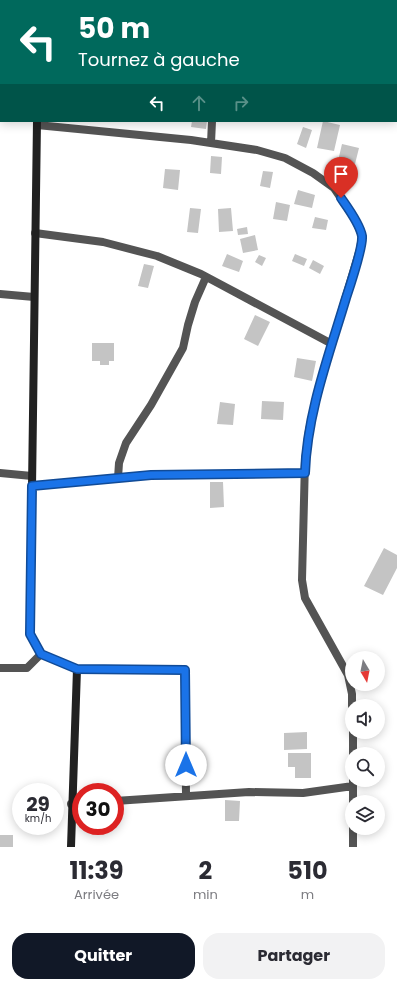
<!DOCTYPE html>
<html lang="fr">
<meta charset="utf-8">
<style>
body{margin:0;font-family:Poppins,sans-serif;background:#f2f2f3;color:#2b2b33;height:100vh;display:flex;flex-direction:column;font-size:15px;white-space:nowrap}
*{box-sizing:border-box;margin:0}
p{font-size:13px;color:#7c7c81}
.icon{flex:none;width:22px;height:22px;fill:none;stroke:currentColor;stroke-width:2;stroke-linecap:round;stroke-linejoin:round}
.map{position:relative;height:847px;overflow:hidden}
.side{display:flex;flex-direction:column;background:#fff;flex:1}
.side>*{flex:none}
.guide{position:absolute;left:0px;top:0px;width:397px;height:122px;box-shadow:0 2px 10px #0003;background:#00695c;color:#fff;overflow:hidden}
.needle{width:26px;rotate:170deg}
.buttons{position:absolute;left:345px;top:651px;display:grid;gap:8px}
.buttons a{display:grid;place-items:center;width:40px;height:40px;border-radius:50%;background:#fff;box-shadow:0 2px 10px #0003;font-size:20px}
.speed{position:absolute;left:12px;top:783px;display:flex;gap:8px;font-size:20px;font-weight:700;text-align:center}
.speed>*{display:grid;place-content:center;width:52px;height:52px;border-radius:50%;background:#fff;box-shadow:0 2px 10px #0003;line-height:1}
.speed small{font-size:10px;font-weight:400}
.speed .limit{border:6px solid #d22;background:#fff;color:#111}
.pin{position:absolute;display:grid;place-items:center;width:34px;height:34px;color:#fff;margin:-41px -17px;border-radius:50% 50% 50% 0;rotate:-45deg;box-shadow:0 0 4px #0007}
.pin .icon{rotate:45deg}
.me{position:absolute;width:44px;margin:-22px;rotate:0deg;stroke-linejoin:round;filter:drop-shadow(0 0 3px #0008)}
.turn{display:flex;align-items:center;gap:14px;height:84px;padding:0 12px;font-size:18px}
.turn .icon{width:52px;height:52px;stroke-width:2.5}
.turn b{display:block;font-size:28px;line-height:34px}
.lanes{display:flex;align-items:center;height:38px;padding:0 12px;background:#0003;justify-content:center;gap:20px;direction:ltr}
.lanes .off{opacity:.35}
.eta{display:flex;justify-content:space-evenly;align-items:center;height:68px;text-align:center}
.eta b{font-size:24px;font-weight:700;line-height:28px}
.primary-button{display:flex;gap:8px;margin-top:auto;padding:8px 12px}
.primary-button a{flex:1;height:46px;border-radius:16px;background:#111827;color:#fff;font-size:16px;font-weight:700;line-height:46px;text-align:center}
.primary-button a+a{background:#f2f2f3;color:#2b2b33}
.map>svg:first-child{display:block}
</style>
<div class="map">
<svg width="397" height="847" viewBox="0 0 397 847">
<rect width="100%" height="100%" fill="#fff"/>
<path fill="#c4c4c4" d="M192,121H207L206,129L191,127Z
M323,121L340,125L334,151L317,148Z
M303,127L312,130L306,148L297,144Z
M342,144L359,148L355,164L338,161Z
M211,156L222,157L221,174L210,173Z
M165,169L180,170L178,190L163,188Z
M263,171L273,172L270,188L260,186Z
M298,190L315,195L312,208L294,204Z
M276,202L290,205L287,221L273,219Z
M190,208L201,209L198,233L187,232Z
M231,208L233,231L219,232L218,209Z
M315,217L328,220L326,230L312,228Z
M247,227L248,234L238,235L237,229Z
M255,235L258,250L243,253L240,239Z
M227,254L243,261L239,272L222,266Z
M295,254L307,259L304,266L292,261Z
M259,255L266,258L262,266L255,262Z
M313,260L324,266L320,274L309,268Z
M144,264L154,266L148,288L138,286Z
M255,315L270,322L258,346L244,339Z
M92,343H114V361H109V365H100V361H92Z
M297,358L316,361L312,381L294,377Z
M262,401L284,402L283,420L261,419Z
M220,402L235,404L233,425L217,424Z
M210,482H223L224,507L210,508Z
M384,548L397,555V568L383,595L364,586Z
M307,732V749L284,750V733Z
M288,753H311V778H295V767H288Z
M225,800L240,801L239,821H225Z
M0,835H13V847H0Z"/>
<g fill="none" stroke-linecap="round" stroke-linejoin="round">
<path stroke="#545454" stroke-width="8" d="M207,0V1
M318,1L319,0
M0,115H1
M37,125L191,140L257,150L285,158L313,173L334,188L356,221L362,236L360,249L319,387L309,430L305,461L302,580L305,598L348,675L352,694V706
M211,143L212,121
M35,233L103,242L157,256L201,274L332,344
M0,294L34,297
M0,473L32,476
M118,478L119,463L126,443L151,405L183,348L188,325L195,302L206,277
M32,486L151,475L305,473
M0,668H27L41,654
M77,669L185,670L186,796
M353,732V754
M353,780V802
M115,801L249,792L303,793L353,786
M71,804L81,803
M353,828V847"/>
<path stroke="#212121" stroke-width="8" d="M38,1V0
M37,121L30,634L41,654L77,669L71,847"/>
</g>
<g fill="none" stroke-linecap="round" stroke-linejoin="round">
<g stroke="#114b97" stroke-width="10">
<path id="route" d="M186,765L185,670L77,669L41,654L30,634L32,486L151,475L305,473C307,413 329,355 346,298C350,286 363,246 362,236C360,224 348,208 341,198"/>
</g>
<use href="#route" stroke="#1a73e8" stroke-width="7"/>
</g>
</svg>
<div class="buttons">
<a><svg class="needle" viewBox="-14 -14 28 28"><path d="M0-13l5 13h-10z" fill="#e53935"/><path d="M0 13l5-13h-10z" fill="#7c7c81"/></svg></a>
<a><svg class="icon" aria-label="sound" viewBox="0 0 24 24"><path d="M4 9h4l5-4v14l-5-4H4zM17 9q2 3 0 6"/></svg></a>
<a><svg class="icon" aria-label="search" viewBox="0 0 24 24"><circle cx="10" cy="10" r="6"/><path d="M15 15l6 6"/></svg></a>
<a><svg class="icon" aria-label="layers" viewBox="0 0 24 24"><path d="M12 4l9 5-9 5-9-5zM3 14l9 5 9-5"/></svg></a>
</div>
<div class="speed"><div>29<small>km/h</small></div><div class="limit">30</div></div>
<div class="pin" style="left:341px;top:198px;background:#d93025"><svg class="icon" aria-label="arrive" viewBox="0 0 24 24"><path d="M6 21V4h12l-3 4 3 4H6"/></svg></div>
<svg class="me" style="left:186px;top:765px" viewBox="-20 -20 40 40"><circle r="19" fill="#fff"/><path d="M0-13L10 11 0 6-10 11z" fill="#1a73e8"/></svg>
<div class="guide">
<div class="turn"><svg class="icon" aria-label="left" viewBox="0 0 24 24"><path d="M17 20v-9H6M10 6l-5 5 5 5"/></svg><div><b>50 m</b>Tournez à gauche</div></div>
<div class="lanes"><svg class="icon" aria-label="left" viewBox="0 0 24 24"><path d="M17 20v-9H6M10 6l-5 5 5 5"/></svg><svg class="icon off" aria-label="ahead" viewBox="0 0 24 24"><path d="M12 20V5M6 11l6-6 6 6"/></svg><svg class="icon off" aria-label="right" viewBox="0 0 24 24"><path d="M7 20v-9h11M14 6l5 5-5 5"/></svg></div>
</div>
</div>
<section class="side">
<div class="eta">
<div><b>11:39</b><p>Arrivée</p></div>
<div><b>2</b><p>min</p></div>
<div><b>510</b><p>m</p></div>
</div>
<div class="primary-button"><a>Quitter</a><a>Partager</a></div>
</section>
